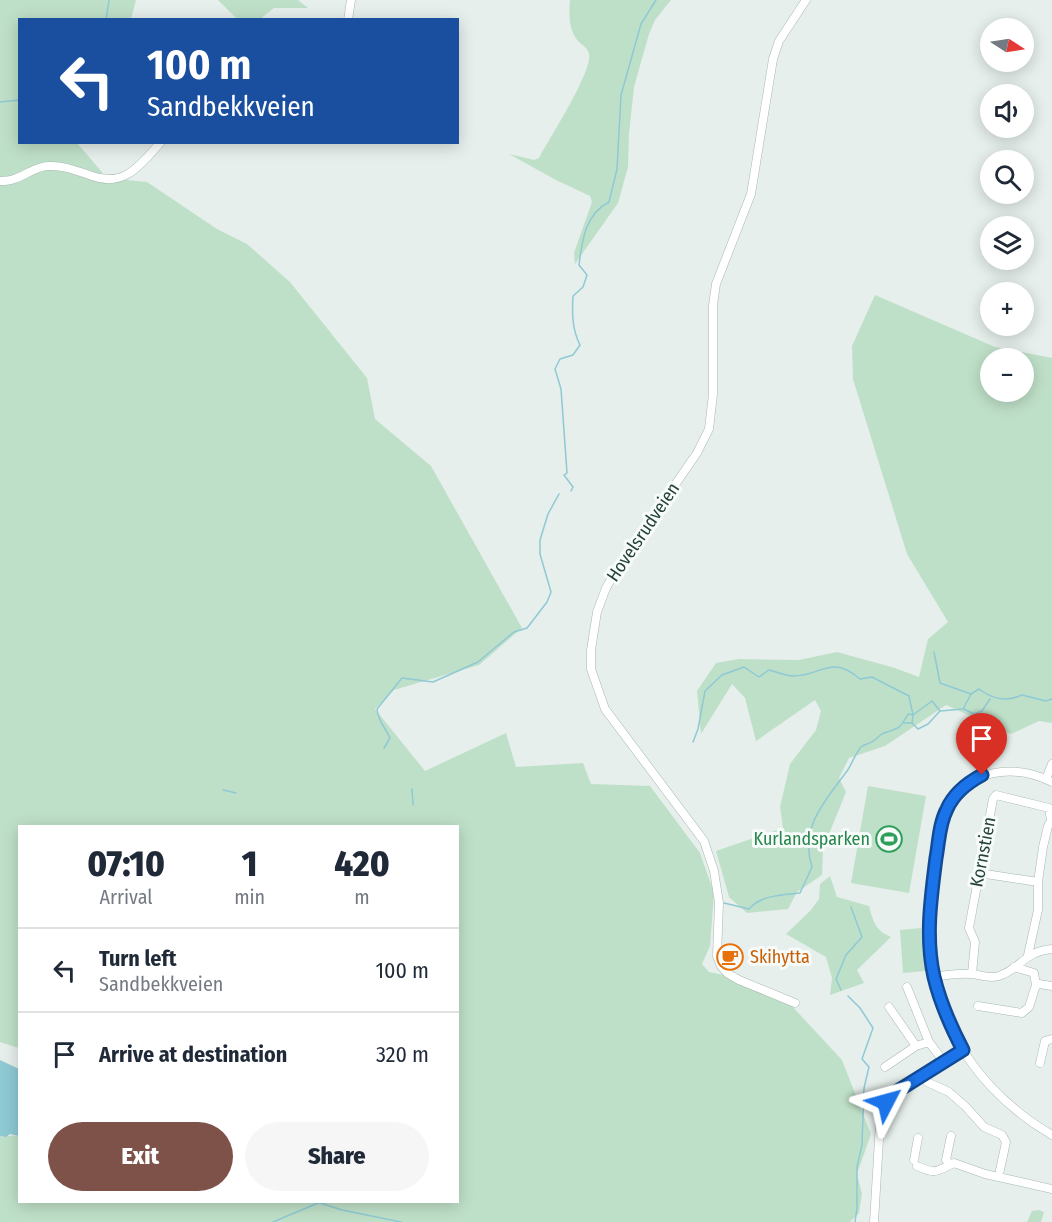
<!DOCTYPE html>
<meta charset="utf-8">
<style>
body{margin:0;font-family:"Fira Sans Condensed",sans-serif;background:#f6f6f7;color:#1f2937;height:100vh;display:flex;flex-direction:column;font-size:22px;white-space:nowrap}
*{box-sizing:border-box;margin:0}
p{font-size:20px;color:#747a83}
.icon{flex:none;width:33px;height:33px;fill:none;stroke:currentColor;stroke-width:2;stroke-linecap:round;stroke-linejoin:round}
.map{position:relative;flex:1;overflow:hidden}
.details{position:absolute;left:18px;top:825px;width:441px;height:378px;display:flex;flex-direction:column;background:#fff;border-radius:0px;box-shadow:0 3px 15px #0003}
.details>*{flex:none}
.hud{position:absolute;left:18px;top:18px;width:441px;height:126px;border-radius:0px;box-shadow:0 3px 15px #0003;background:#1a4fa0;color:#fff;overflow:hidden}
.needle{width:39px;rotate:102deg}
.fabs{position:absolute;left:980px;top:18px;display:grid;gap:12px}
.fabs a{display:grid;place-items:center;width:54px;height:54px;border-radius:50%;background:#fff;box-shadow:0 3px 15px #0003;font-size:30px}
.pin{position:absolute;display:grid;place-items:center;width:51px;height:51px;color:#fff;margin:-62px -26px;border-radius:50% 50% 50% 0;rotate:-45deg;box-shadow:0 0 6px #0007}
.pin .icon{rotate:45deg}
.me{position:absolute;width:66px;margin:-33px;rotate:51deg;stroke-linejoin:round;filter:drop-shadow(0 0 4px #0008)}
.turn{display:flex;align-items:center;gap:21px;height:126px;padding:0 30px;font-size:27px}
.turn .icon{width:78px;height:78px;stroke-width:2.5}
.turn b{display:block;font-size:42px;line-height:51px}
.eta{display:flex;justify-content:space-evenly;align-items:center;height:102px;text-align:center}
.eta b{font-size:36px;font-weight:800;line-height:42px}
.button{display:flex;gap:12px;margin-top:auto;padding:12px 30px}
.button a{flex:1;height:69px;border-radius:36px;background:#7f5249;color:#fff;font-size:24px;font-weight:800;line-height:69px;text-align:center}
.button a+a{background:#f6f6f7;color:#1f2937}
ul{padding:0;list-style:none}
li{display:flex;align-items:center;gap:18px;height:84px;padding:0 30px;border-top:2px solid #e0e1e3}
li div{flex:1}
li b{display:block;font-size:22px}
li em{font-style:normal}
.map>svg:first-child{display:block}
</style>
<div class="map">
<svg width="1052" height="1222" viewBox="0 0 1052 1222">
<rect width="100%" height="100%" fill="#e6efeb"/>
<path fill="#bfe0c8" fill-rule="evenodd" d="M0,0H136L131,19L20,20V142L77,143L107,178L147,182L217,229L247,244L290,282L367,378L375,419L431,466L522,628L479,665L394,690L375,709L425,771L506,733L516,767L583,763L591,784L650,786L700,853L714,893L710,946L702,964L709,972L724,975L791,1005L842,1060L871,1134L857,1174L862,1194L859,1213L850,1222H0V1136C6,1138 10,1134 19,1136L20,1202H458V826H20L19,1048L0,1042Z
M218,0H298L308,8H274L260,19H237Z
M570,0H671L655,20L649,34L634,87L629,134L628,167L618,203L575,264L574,253L592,202L590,196L556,180L509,154L534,160L539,158C549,139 593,71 589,54C588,49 584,46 580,43C568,31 569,16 570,0Z
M875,295L995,347L1052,358V723L1039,721L1011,734L946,705L885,746L849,758L839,778L846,792L823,849L822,875L797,892L788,909L747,913L729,897L716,851L783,828L780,807L790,764L816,730L821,711L815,700L756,741L745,698L732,684L701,734L697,691L716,663L739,659L799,660L837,652L895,668L919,677L928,639L948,622L907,554L853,379L852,346ZM1023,358V392H990V358Z
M868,786L926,796L909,893L851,883Z
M830,876L837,897L869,906C873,922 876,931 891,937L857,970L864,983L830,995L832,978L826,957L786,934L811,910L819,899L820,884Z
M921,928L925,971L903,973L900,930Z
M1039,1210L1044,1212L1041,1222H1027L1032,1211Z"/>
<path fill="#8ec9d4" d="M0,1060L19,1069V1136L10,1134L6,1137L0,1136Z"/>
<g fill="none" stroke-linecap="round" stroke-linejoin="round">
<path stroke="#8ec9d4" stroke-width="1.5" d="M106,20L109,0
M0,102L20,100
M571,491L573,487L564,475L567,473L561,389L555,369L560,359L573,355L580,345C572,329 572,314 573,296L583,287L587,275L579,265C582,241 585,214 609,202L617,169L621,95L641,24L656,0
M934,652L940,683L971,694
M964,709L974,714L982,711L990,699
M904,723H912L918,729L928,724L940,711
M693,742L698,729L705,691L722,675L744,667L759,677L769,670C776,672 785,675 792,676C821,677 830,653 860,679L872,677L909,696L913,715L912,723
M384,748L390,738C385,727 378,721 377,709L402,678L433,682L478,662L514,632L527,628L534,619L547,602L551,592L540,554V540L548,514L559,494
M412,789L413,805
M223,790L236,793
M724,903L749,909C761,895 782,895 800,893L812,867C799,828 825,801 847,771C852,764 855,754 861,747C864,744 870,744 873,741C877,739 880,734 884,733C899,728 900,729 908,714L913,715L932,701L940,711L963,709L971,694L979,689C992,699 1007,702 1022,695L1046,701L1052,699
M841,990L836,979L846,955L862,937L851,907
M848,996L860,1008L873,1028L862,1059L869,1067L864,1088L862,1145L857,1167V1208L855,1222
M317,1202L342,1210L401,1222
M273,1222L318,1203"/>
<g stroke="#a8b8b2" stroke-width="9">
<path id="minor" d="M348,20L351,0
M0,181C4,181 9,181 14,179C25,176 36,166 48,166C64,165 77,171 92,176C125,188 141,164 161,142
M1046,779L1052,764
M1052,782C1014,763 966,769 946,809C937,828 937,852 934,872C931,893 927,914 929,935C931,965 938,995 950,1023C968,1070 1009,1110 1052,1135
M979,873L1038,882
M1028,955L1038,910V882L1043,847L1048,826L1052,820
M1014,967L1034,973L1036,985
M972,974L975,942L969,928L993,799L996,795L1049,808L1051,820
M934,977C946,975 959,973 972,974C982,975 989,979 999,976C1022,968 1023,952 1052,949
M907,987L929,1042
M795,1003L739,980L727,973L721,966L717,956L719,903L714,871L704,841L605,709L591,669V650L597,612L606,588L618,567L697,453L709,429L713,394V305L716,284L751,194L773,59L779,41L806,0
M978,1006L1022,1013L1029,1007L1036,985L1039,984L1052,986
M889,1007L916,1046
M1040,1063L1045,1041L1052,1039
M885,1067L916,1046L929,1042L944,1062
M927,1082L949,1092L966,1107L984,1127L1002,1135L1006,1142L1000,1170
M914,1160L918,1138
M950,1164L946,1160L951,1136
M917,1166C937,1175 936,1171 954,1163L985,1174L1052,1189
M874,1222L880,1123C882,1108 887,1100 899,1090L963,1050"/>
</g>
<use href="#minor" stroke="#fff" stroke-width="8"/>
</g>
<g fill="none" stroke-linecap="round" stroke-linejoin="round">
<g stroke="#114b97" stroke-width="15">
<path id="route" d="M886,1102L899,1090L963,1050C951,1027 940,1002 934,977C925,937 931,898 936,858C939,842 939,824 947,809C954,793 967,783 982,775"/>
</g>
<use href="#route" stroke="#1a73e8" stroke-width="10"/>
</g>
<defs>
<g id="stadium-ring" transform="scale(1.35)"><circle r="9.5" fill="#f7fbf9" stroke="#2e9e5b" stroke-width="1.5"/><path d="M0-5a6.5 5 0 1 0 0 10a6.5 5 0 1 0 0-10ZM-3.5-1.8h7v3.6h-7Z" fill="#2e9e5b"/></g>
<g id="cafe-ring" transform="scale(1.35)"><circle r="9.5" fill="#f7fbf9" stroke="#e8710a" stroke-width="1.5"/><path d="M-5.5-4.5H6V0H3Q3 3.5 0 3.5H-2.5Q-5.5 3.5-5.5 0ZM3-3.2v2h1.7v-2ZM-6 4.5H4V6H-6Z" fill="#e8710a"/></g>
</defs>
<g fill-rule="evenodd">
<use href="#stadium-ring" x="889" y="839"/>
<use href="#cafe-ring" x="730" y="957"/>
</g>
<g text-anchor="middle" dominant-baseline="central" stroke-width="6" stroke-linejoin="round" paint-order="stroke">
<g font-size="18" fill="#24423a" stroke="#f7fbf9">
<text transform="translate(643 532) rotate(-56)">Hovelsrudveien</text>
<text transform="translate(983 852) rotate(-79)">Kornstien</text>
</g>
<g font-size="18" fill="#27864d" stroke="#f7fbf9" text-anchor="end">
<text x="870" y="839">Kurlandsparken</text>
</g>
<g font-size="18" fill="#c56008" stroke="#f7fbf9" text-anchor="start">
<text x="750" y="957">Skihytta</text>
</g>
</g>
</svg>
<div class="fabs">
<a><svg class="needle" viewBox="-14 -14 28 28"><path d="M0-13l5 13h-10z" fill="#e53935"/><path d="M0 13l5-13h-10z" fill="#747a83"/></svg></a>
<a><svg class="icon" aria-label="sound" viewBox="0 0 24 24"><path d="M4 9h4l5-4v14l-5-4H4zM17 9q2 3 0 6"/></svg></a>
<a><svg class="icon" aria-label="search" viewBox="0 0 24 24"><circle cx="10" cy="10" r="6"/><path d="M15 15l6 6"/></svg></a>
<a><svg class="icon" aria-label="layers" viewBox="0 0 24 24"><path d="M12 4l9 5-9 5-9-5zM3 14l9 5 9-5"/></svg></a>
<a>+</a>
<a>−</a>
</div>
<div class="pin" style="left:982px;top:775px;background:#d93025"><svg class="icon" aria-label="arrive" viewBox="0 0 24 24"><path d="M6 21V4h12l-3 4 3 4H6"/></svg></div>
<svg class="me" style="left:886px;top:1102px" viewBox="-20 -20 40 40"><path d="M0-17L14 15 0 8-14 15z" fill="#1a73e8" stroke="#fff" stroke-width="4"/></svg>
<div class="hud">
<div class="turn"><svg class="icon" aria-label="left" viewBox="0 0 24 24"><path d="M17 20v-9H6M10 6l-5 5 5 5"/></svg><div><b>100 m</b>Sandbekkveien</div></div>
</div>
<section class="details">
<div class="eta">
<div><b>07:10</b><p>Arrival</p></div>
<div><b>1</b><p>min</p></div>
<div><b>420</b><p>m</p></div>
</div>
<ul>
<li><svg class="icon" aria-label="left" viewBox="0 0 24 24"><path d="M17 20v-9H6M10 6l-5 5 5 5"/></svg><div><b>Turn left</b><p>Sandbekkveien</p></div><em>100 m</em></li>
<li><svg class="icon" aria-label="arrive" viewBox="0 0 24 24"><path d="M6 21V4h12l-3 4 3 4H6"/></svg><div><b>Arrive at destination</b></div><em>320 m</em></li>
</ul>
<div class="button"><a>Exit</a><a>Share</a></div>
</section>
</div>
